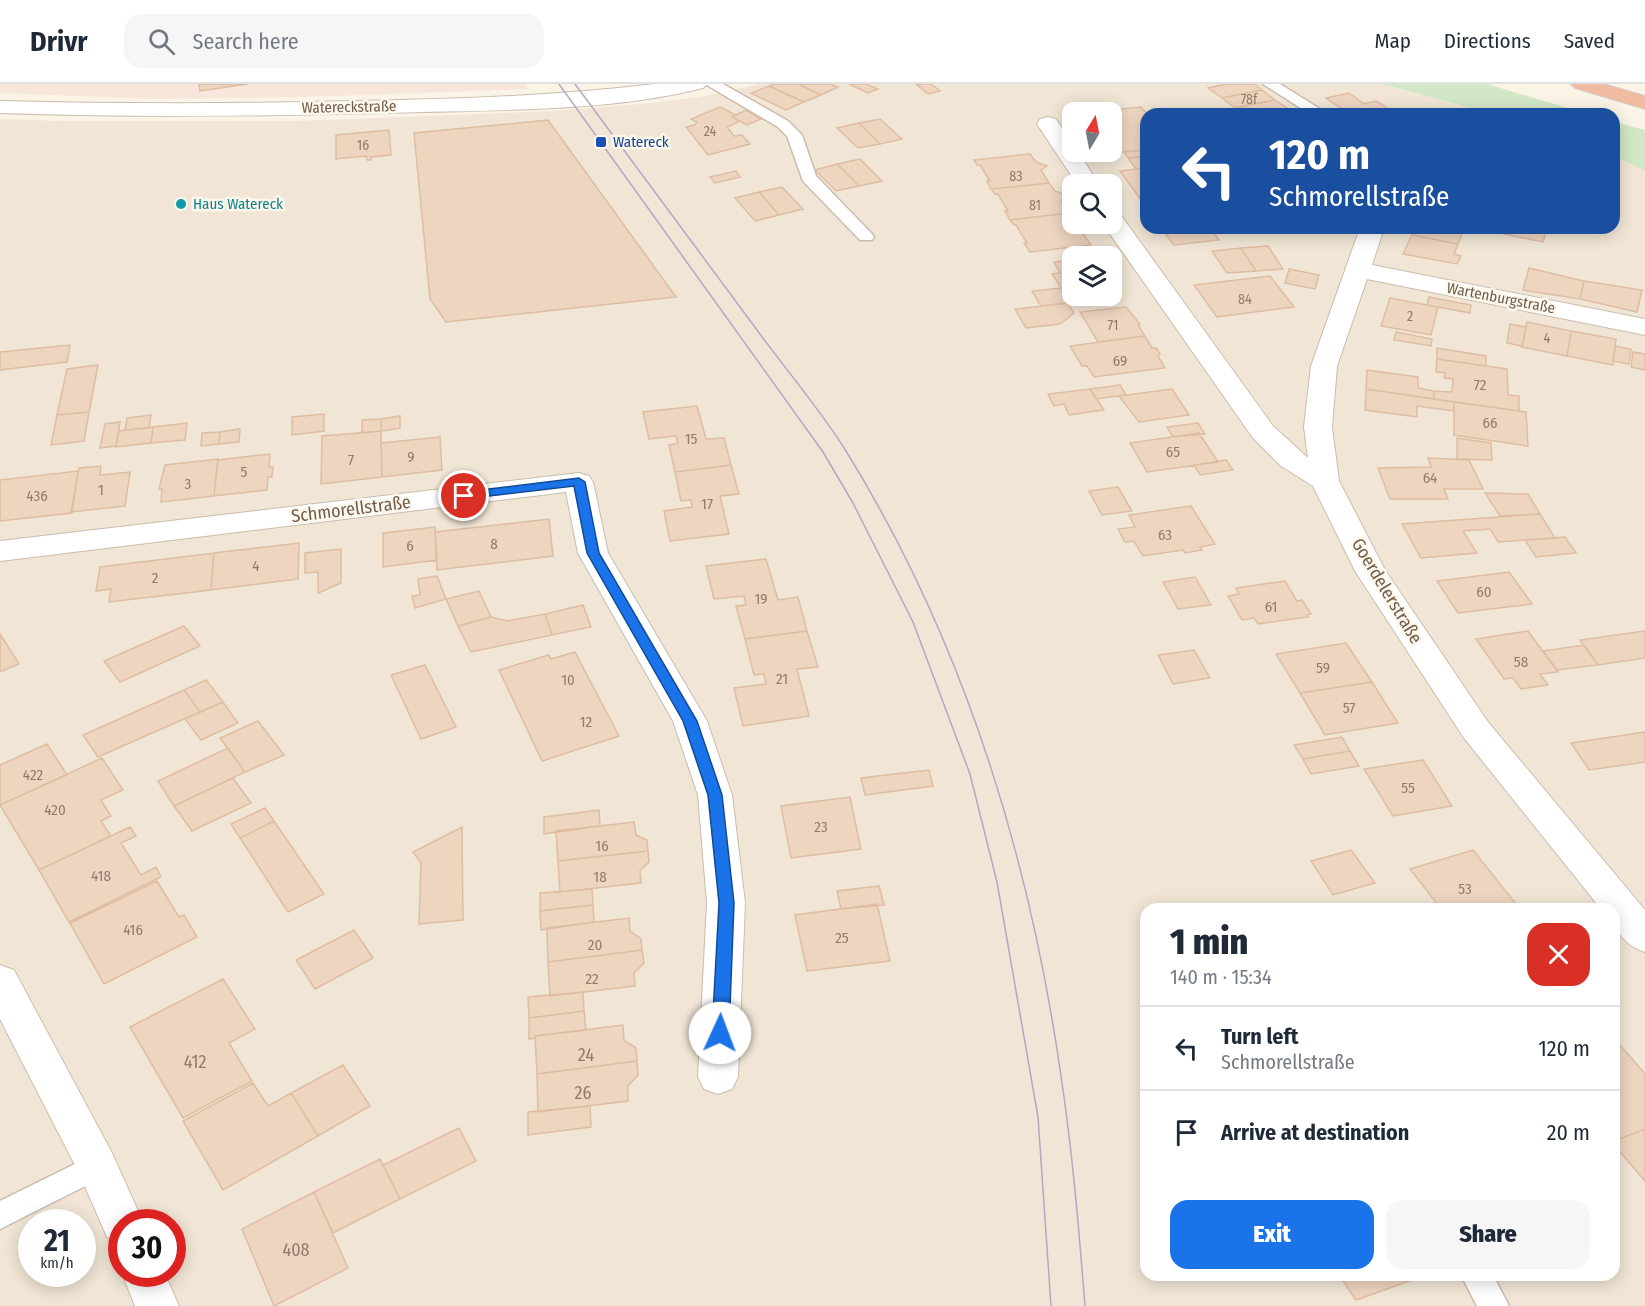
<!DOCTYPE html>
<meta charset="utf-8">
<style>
body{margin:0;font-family:"Fira Sans Condensed",sans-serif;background:#f6f6f7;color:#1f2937;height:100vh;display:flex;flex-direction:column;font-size:22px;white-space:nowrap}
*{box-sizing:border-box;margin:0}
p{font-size:20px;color:#747a83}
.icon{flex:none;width:33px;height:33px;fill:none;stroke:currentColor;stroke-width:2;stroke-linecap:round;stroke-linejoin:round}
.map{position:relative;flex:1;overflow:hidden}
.drawer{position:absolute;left:1140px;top:819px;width:480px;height:378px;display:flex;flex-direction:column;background:#fff;border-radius:18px;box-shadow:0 3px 15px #0003}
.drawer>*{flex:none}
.banner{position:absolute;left:1140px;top:24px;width:480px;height:126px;border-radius:18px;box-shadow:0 3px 15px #0003;background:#1a4fa0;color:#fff;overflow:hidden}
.needle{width:39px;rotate:10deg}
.tools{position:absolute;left:1062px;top:18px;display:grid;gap:12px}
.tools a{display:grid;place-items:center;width:60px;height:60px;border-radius:12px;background:#fff;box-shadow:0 3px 15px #0003;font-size:30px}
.speed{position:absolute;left:18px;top:1125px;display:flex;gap:12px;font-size:30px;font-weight:700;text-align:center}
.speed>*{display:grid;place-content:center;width:78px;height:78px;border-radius:50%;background:#fff;box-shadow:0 3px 15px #0003;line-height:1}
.speed small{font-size:15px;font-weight:400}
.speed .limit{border:9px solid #d22;background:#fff;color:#111}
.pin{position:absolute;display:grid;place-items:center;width:51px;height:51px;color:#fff;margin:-26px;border:3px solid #fff;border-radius:50%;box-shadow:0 2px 6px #0007}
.me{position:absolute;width:66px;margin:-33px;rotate:2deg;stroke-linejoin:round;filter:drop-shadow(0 0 4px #0008)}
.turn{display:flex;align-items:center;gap:21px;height:126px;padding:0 30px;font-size:27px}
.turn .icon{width:78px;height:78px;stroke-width:2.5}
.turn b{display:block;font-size:42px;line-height:51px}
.round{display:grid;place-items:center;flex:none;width:63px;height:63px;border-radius:18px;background:#f6f6f7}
.overview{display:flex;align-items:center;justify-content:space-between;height:102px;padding:0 30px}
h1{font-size:36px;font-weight:800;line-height:45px}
.primary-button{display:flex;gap:12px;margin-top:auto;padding:12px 30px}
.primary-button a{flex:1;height:69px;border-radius:18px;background:#1a73e8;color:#fff;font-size:24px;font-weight:800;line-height:69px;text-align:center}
.primary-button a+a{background:#f6f6f7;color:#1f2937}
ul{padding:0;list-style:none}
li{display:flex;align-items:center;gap:18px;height:84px;padding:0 30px;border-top:2px solid #e0e1e3}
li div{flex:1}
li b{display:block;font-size:22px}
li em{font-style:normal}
header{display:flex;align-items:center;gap:36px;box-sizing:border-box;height:84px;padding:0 30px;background:#fff;border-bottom:2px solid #e0e1e3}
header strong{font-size:28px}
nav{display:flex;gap:33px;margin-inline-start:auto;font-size:21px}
.search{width:420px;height:54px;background:#f6f6f7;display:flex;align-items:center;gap:15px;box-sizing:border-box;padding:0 21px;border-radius:18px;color:#747a83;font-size:22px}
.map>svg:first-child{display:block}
</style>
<header>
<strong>Drivr</strong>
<div class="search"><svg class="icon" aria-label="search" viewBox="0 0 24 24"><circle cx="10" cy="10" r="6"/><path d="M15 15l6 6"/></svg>Search here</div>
<nav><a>Map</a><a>Directions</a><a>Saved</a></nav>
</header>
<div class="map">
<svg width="1645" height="1222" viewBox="0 0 1645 1222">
<rect width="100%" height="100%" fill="#faf4e6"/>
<path fill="#f1e6d5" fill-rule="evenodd" d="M760,0H1382L1494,30H1146V144H1614V72L1645,87V1222H0V35L62,37H297L552,27L652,19L700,13ZM1072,28H1112V68H1072ZM1072,100H1112V140H1072ZM1072,172H1112V212H1072ZM1146,825H1614V1191H1146ZM32,1138H82V1190H32ZM122,1138H172V1190H122Z"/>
<path fill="#f9e6db" d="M0,0H525L528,5L307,13L156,15L0,9Z"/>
<path fill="#d1e7c6" d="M1382,0H1487L1587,30H1494Z
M1614,38L1645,46V87L1614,72Z"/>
<path fill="#edd5c0" stroke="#debda2" stroke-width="1.5" d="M199,0H248L200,7Z
M773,0H798L821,11L804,18L769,2Z
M798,0H830L838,3L821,11Z
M849,0H866L878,5L868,9Z
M916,0H931L940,7L928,10Z
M1227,0H1254L1262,6L1222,14L1208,4Z
M769,2L804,18L786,26L751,9Z
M1262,6L1275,16L1235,24L1222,14Z
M1349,9L1364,20L1376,17L1395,29L1349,30L1326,14Z
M1275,16L1290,26L1272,30H1243L1235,24Z
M720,23L736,31L732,33L740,37L727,43L734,52L742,51L750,60L708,71L686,43L695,41L697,38L691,35Z
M1141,23L1147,30L1146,66L1122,68L1112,54V28H1092Z
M746,26L761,35L747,41L732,33Z
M880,35L902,55L880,60L859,39Z
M548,36L676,213L446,238L430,215L414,49Z
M859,39L880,60L858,64L837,44Z
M389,46L391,71L371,73V76H367L366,72L336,75V51Z
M1146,66V72L1128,74L1124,68Z
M1030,70L1036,78L1047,82L1041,86L1049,99L991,105L987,97H990L980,81H977L974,76Z
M1146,72V84L1136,85L1128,74Z
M860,75L882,97L859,102L837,80Z
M837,80L859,102L836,107L815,86Z
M1146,84V119L1144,120L1120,87Z
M736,87L740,93L715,99L710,93Z
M1049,99L1055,107L1066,111L1061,116L1069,129L1010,136L1005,127H1008L998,110H995L991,105Z
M782,103L803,125L779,131L759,108Z
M759,108L779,131L755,137L735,114Z
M1069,129L1072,140L1087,142L1081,147L1091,161L1030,168L1024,159H1027L1016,141H1014L1010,136Z
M1161,144H1210L1219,156L1174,161Z
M1414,144H1464L1458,160L1412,151Z
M1506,144H1547L1543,158L1504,150Z
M1412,151L1458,160L1454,170L1461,172L1457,180L1403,170Z
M1268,162L1283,185L1256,187L1241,164Z
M1241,164L1256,187L1227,189L1212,167Z
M1072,176V204L1062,205L1052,190L1060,189L1054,178Z
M1529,184L1584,197L1580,215L1523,206Z
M1289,185L1319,191L1315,205L1285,199Z
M1270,192L1294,223L1217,233L1194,201Z
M1584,197L1642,206L1637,228L1580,215Z
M1061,204L1072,218L1041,222L1032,207Z
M1429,213L1471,221L1470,229L1427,221Z
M1390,214L1438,223L1431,251L1381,242Z
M1068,219L1074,229L1060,240L1026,244L1015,225Z
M1126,223L1140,240L1138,241L1145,252L1098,258L1080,228Z
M1527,238L1571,247L1567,272L1522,263Z
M1510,240L1526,243L1522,262L1507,259Z
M1571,247L1616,255L1613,281L1567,272Z
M1396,248L1432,255L1431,262L1394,256Z
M1145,252L1152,264H1156L1160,270L1158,272L1165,284L1094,293L1087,282H1082L1070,262Z
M70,261L67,278L0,286V268Z
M1615,262L1631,265L1629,280L1613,277Z
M1437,264L1486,272V282L1437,275Z
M1633,268L1645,270V286L1631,283Z
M1437,275L1507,285L1508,311L1519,312V327L1434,315V307L1452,308L1453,295L1444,294L1445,289L1436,288Z
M98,281L89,328L57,331L67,285Z
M1367,286L1418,293V304L1434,307V315L1366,305Z
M1120,301L1126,311L1096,315L1090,305Z
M1090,305L1104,326L1069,331L1064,320L1054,322L1048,310Z
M1172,305L1189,331L1139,338L1119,312Z
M1366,305L1454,318V327L1417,322V333L1365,326Z
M1454,318L1526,328L1528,362L1454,351Z
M697,322L706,355L724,354L731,381L675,388L669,361L678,359L676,352L649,355L643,328Z
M89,328L84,357L51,361L57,331Z
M324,330V347L292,351V333Z
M151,331L149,344L125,346L127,334Z
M400,332V344L381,347V335Z
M381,335V347L362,349V336Z
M120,338L116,362L100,364L105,340Z
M187,339L185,356L151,359L153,343Z
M1198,339L1205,350L1173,353L1167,343Z
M153,343L151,359L116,363L119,347Z
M240,345L239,358L219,360L220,348Z
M381,347L382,393L321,400L322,352Z
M220,348L219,360L201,362L202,349Z
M1199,349L1218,378L1147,388L1130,359Z
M440,353L442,386L382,393L381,359Z
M1457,354L1491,359L1492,376L1457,375Z
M270,370L269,383H273L272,393H268L267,406L214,412L218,376Z
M1428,374L1469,376L1483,405H1444L1448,415H1390L1378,384L1431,383Z
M218,375L214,412L161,418L162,405H159L165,381Z
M1226,376L1233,386L1200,391L1194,381Z
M731,381L739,410L720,412L729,450L670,457L664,427L692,423L691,416L681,417L675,388Z
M101,382L100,391L130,388L125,422L71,428L79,384Z
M78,387L72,429L0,437V396Z
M1118,403L1132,427L1102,431L1089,407Z
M1485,409L1528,410L1540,430L1500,432Z
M1191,422L1215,460L1200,463L1202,466L1185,469L1183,466L1143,472L1134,457L1125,458L1118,445L1135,443L1129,431Z
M1540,430L1555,454L1498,458L1490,445L1463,447L1477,469L1421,474L1402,440Z
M549,435L553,472L437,486L435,448Z
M435,443L437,476L383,483V449Z
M1565,453L1576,469L1536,473L1525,456Z
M299,459L298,495L211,506L214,469Z
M341,465V499L318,509V488L305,489V469Z
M214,469L211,506L109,518L111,505L96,507L100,483Z
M766,475L778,516L798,513L807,547L745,555L736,522L746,521L744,512L714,515L706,482Z
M1509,488L1532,520L1458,529L1437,497Z
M437,492L446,515L415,524L412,512L420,511L418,495Z
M1195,493L1211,521L1178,525L1163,498Z
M1285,497L1297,517L1302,516L1311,530L1307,531L1308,533L1258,540L1254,534L1242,536L1228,512L1239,510L1236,504Z
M479,507L491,533L458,542L446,515Z
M583,521L591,543L552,551L545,530Z
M545,530L552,551L471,568L458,542L491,533L507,537Z
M184,542L200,562L120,598L104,577Z
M807,547L818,583L797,585L809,632L743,642L734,604L766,600L764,590L754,591L745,555Z
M1528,547L1558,588L1540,590L1548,601L1521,605L1513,594L1504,595L1476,555Z
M1645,547V574L1598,581L1580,556Z
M0,550L19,580L0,588Z
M1346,559L1372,598L1300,609L1276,570Z
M1584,561L1598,581L1557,586L1543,567Z
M1194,566L1210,594L1173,600L1158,571Z
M575,568L619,652L542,677L499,586L549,571L551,575Z
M425,581L456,643L421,655L391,591Z
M206,596L223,618L200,628L184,606Z
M1372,598L1398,639L1325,651L1300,609Z
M184,606L200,628L98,673L83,651Z
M223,618L238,639L201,656L185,635Z
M258,637L284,671L245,688L220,654Z
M1645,648V678L1589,686L1571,659Z
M1342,653L1350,667L1303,675L1294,661Z
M47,660L67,691L0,721V681Z
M228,664L245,688L174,722L158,697Z
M1350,667L1359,682L1311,690L1303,675Z
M102,674L123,706L101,716L111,732L101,737L111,752L39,786L0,721Z
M1423,676L1452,722L1393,732L1364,685Z
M929,686L933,702L865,711L861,694Z
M233,694L251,719L192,747L174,722Z
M850,713L861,765L791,774L781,722Z
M265,724L274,737L240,754L231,740Z
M599,726L600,742L544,750V733Z
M274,737L324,810L288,828L240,754Z
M634,738L636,751L647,756L648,767L558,777L556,747Z
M130,743L136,752L121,759L141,791L156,783L161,793L69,838L39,786Z
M462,743L463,836L419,840L421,779L413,768Z
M1351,766L1375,799L1333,811L1311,777Z
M1473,766L1520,825H1441L1410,785Z
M648,767L649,778L640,787L641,799L560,808L558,777Z
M157,797L179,833L184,831L197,853L104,900L70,839Z
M879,802L884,821L841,825L837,807Z
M592,805L593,821L540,827V809Z
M877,820L890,877L807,887L795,831Z
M593,821L594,838L541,846L540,827Z
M629,834L630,847L641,855L642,866L548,878L547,844Z
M354,846L373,874L315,905L296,876Z
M642,866L644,879L634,889L635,902L550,912L548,878Z
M223,895L255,945L229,959L252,997L183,1034L130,943Z
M583,908L584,927L529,934L528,913Z
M584,927L586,946L535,952V954L529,955V934Z
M623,941L624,956L636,964L637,977L537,990L535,952Z
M1614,954L1645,990V1045L1614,1057Z
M637,977L638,991L628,1002V1017L538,1028L537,990Z
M343,981L370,1022L318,1052L291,1009Z
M253,999L268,1022L291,1009L318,1052L223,1106L183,1037Z
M590,1022L591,1043L528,1051V1028Z
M459,1044L476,1077L400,1115L383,1081Z
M1645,1045V1097L1614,1061V1057Z
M380,1075L400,1115L333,1149L314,1108Z
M314,1108L348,1184L274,1222L242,1145Z
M1339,1191H1426L1356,1216Z"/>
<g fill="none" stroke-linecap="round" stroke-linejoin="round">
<g stroke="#cbbcad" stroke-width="3">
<path id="lane" d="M705,0H723L788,37L802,51L816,92L872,150L874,153L872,156H860L803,97L787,52L778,43Z
M1263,0H1280L1328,30H1310Z
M97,1069L107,1073L111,1082L107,1091L0,1145V1117Z
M1461,1191H1493L1509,1222H1477Z"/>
</g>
<g stroke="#cbbcad" stroke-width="2">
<path id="street" d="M655,0H707L703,4C618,26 511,26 423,28C282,32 141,34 0,29V17C118,20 237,20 355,17C456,15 556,12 655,0Z
M1048,33L1056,35L1072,60V68H1078L1099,100H1077L1037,40L1040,35Z
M1112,128L1120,130L1273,342L1308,374L1304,343L1311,282L1360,144H1384L1372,181L1645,235V251L1367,195L1337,282L1332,343L1339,397L1385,486L1488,638L1645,826V868C1624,861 1614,847 1614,825H1601L1464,654L1355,487L1313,402L1281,382L1253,354L1103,140H1112Z
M579,389L589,392L593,398L608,469L707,637L732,711L745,819L738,993L732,1005L718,1010L704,1005L698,993L707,819L698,711L673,637L578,469L566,408L0,477V457Z"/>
</g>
<g stroke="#cdbdab" stroke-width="2">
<path id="secondary" d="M0,881L14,886L112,1069L143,1138H122V1159L107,1153L79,1089L0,935Z
M122,1189L165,1190L179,1222H135Z"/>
</g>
<g stroke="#d7d1cd" stroke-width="2">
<path id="highway" d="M1571,0H1604L1645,12V25L1575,4Z"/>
</g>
<use href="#lane" fill="#fff" fill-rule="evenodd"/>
<use href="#street" fill="#fff" fill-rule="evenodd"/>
<use href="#secondary" fill="#fff" fill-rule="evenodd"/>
<use href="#highway" fill="#efbba2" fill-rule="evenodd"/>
<path stroke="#b7a5c3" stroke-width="1.5" d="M559,0L823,368L853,419L913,538L970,690L997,798L1038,1033L1051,1222
M575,0C636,82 696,164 757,246C786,286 820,325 846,367C964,558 1031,777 1062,999C1073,1073 1079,1147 1085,1222"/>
</g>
<path fill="#1a73e8" stroke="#114b97" stroke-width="1.5" d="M579,394L585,398L599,469L697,637L722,711L734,819L729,949L726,954L720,956L715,954L712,949L719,819L708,711L683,637L587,469L574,402L464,415L457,412L464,408Z"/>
<rect fill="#1a4fb4" stroke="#fdf8ec" stroke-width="2" x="595" y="52" width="12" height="12" rx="3"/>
<circle fill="#0f9aa8" stroke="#fdf8ec" stroke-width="2" cx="181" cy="120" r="6"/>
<g text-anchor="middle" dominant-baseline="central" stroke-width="5" stroke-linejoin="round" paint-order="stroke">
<g font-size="14" fill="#907a6a">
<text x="1249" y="15">78f</text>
<text x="710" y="47">24</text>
<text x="363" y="61">16</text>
<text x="1016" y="92">83</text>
<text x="1035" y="121">81</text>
<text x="1245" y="215">84</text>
<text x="1410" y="232">2</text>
<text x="1113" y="241">71</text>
<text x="1547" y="254">4</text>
</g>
<g font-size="15" fill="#715c4d" stroke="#fdf8ec">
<text transform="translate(349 23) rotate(-1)">Watereckstraße</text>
<text transform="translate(1501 214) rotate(11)">Wartenburgstraße</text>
</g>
<g font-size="15" fill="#164399" stroke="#fdf8ec" text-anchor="start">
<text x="613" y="58">Watereck</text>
</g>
<g font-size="15" fill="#0d838f" stroke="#fdf8ec" text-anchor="start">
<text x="193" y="120">Haus Watereck</text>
</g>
<g font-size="15" fill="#907a6a">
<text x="1120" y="277">69</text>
<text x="1480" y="301">72</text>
<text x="1490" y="339">66</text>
<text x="691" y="355">15</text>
<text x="1173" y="368">65</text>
<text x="411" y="373">9</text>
<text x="351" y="376">7</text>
<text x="244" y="388">5</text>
<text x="1430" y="394">64</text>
<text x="188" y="400">3</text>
<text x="101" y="406">1</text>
<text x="37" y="412">436</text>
<text x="707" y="420">17</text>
<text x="1165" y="451">63</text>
<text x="494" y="460">8</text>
<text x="410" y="462">6</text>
<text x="256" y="482">4</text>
<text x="155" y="494">2</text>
<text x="1484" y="508">60</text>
<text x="761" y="515">19</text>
<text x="1271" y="523">61</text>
<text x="1521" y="578">58</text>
<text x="1323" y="584">59</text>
<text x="782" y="595">21</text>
<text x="568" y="596">10</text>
<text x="1349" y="624">57</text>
<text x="586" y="638">12</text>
<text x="33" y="691">422</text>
<text x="1408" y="704">55</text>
<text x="55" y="726">420</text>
<text x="821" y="743">23</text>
<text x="602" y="762">16</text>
<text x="101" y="792">418</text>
<text x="600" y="793">18</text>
<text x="1465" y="805">53</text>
<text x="133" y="846">416</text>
<text x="842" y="854">25</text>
<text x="595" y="861">20</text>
<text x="592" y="895">22</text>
</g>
<g font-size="18" fill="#715c4d" stroke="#fdf8ec">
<text transform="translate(351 425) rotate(-7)">Schmorellstraße</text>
<text transform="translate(1387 507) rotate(59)">Goerdelerstraße</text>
</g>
<g font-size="18" fill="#907a6a">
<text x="586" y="971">24</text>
<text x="195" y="978">412</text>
<text x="583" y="1009">26</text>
<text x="296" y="1166">408</text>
</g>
</g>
</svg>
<div class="tools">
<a><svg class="needle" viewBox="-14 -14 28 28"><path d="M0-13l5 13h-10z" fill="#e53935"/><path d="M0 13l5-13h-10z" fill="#747a83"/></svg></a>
<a><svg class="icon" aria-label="search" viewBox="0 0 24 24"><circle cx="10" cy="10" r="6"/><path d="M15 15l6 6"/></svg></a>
<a><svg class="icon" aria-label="layers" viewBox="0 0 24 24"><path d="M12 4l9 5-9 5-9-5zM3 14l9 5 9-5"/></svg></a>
</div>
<div class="speed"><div>21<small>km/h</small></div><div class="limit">30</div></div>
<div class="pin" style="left:464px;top:412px;background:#d93025"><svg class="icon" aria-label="arrive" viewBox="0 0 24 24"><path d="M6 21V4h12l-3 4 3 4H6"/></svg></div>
<svg class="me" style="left:720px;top:949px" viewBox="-20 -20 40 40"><circle r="19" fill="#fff"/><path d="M0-13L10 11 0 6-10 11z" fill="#1a73e8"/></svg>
<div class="banner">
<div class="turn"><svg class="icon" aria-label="left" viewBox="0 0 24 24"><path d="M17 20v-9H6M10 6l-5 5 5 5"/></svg><div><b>120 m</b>Schmorellstraße</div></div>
</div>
<section class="drawer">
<div class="overview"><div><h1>1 min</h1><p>140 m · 15:34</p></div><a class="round" style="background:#d93025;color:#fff"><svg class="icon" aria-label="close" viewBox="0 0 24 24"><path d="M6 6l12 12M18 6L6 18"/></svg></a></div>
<ul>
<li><svg class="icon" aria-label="left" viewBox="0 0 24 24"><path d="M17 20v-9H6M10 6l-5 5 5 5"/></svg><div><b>Turn left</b><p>Schmorellstraße</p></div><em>120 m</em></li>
<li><svg class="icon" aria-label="arrive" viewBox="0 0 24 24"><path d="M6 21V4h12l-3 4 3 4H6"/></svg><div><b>Arrive at destination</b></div><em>20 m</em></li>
</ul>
<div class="primary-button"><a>Exit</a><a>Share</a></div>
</section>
</div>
